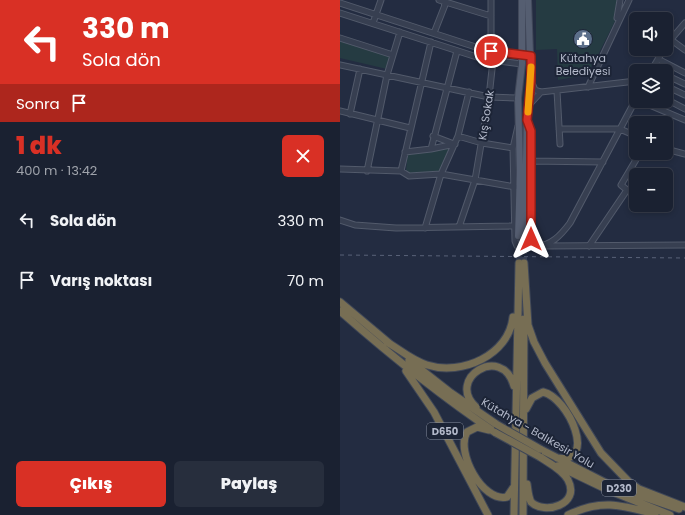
<!DOCTYPE html>
<html lang="tr">
<meta charset="utf-8">
<style>
body{margin:0;font-family:Poppins,sans-serif;background:#272e3d;color:#f1f3f6;height:100vh;display:flex;flex-direction:column;font-size:15px;white-space:nowrap}
*{box-sizing:border-box;margin:0}
p{font-size:13px;color:#9fa3ab}
.icon{flex:none;width:22px;height:22px;fill:none;stroke:currentColor;stroke-width:2;stroke-linecap:round;stroke-linejoin:round}
.map{position:relative;flex:1;overflow:hidden}
.sheet{display:flex;flex-direction:column;background:#1a2131;width:340px}
.sheet>*{flex:none}
.top-card{background:#d93025;color:#fff;overflow:hidden}
.buttons{position:absolute;left:289px;top:12px;display:grid;gap:8px}
.buttons a{display:grid;place-items:center;width:44px;height:44px;border-radius:6px;background:#1a2131;box-shadow:0 2px 6px #0003,0 0 0 1px #383e4d;font-size:20px}
.pin{position:absolute;display:grid;place-items:center;width:34px;height:34px;color:#fff;margin:-17px;border:2px solid #fff;border-radius:50%;box-shadow:0 1px 4px #0007}
.me{position:absolute;width:44px;margin:-22px;rotate:0deg;stroke-linejoin:round;filter:drop-shadow(0 0 3px #0008)}
.turn{display:flex;align-items:center;gap:14px;height:84px;padding:0 16px;font-size:18px}
.turn .icon{width:52px;height:52px;stroke-width:2.5}
.turn b{display:block;font-size:28px;line-height:34px}
.then{display:flex;align-items:center;height:38px;padding:0 16px;background:#0003;gap:8px;font-size:15px}
.round{display:grid;place-items:center;flex:none;width:42px;height:42px;border-radius:6px;background:#272e3d}
.summary{display:flex;align-items:center;justify-content:space-between;height:68px;padding:0 16px}
h1{font-size:24px;font-weight:800;line-height:30px;color:#d93025}
.button{display:flex;gap:8px;margin-top:auto;padding:8px 16px}
.button a{flex:1;height:46px;border-radius:6px;background:#d93025;color:#fff;font-size:16px;font-weight:800;line-height:46px;text-align:center}
.button a+a{background:#272e3d;color:#f1f3f6}
ul{padding:0;list-style:none}
li{display:flex;align-items:center;gap:12px;height:60px;padding:0 16px}
li div{flex:1}
li b{display:block;font-size:15px}
li em{font-style:normal}
main{display:flex;flex:1;min-height:0}
.map>svg:first-child{display:block}
</style>
<main>
<section class="sheet">
<div class="top-card">
<div class="turn"><svg class="icon" aria-label="left" viewBox="0 0 24 24"><path d="M17 20v-9H6M10 6l-5 5 5 5"/></svg><div><b>330 m</b>Sola dön</div></div>
<div class="then">Sonra<svg class="icon" aria-label="arrive" viewBox="0 0 24 24"><path d="M6 21V4h12l-3 4 3 4H6"/></svg></div>
</div>
<div class="summary"><div><h1>1 dk</h1><p>400 m · 13:42</p></div><a class="round" style="background:#d93025;color:#fff"><svg class="icon" aria-label="close" viewBox="0 0 24 24"><path d="M6 6l12 12M18 6L6 18"/></svg></a></div>
<ul>
<li><svg class="icon" aria-label="left" viewBox="0 0 24 24"><path d="M17 20v-9H6M10 6l-5 5 5 5"/></svg><div><b>Sola dön</b></div><em>330 m</em></li>
<li><svg class="icon" aria-label="arrive" viewBox="0 0 24 24"><path d="M6 21V4h12l-3 4 3 4H6"/></svg><div><b>Varış noktası</b></div><em>70 m</em></li>
</ul>
<div class="button"><a>Çıkış</a><a>Paylaş</a></div>
</section>
<div class="map">
<svg width="345" height="515" viewBox="0 0 345 515">
<rect width="100%" height="100%" fill="#232c41"/>
<path fill="#253b42" d="M196,0H279L278,15L254,63L245,75L218,80L217,49L196,50Z
M0,40L50,55L47,69L0,58Z
M108,148L109,149L99,172L70,173L66,170L68,153Z"/>
<g fill="none" stroke-linecap="round" stroke-linejoin="round">
<path stroke="#394156" stroke-width="6" stroke-dasharray="6 3" stroke-linecap="butt" d="M178,236L179,263
M184,263V234"/>
<g stroke="#525a6b" stroke-width="7">
<path id="minor" d="M99,0L151,16
M0,3L145,50L182,56
M0,13L143,59L182,64
M277,18L280,0
M33,23L41,0
M94,33L105,5L103,1
M0,38L53,55
M330,39L345,50
M326,45L345,23
M318,59L345,73
M0,65L149,97L178,98
M311,71L324,49
M326,75L345,84
M191,81L195,90L201,92L296,81
M326,86L345,95
M248,87L289,0
M217,91L220,144
M326,99L345,109
M300,101L345,120
M189,105L201,92
M0,111L70,128
M10,114L20,69
M178,126L173,148L175,241L177,246L183,249L188,246L191,239V131L188,123
M219,129H280L296,136
M93,136L114,144
M118,136L142,143L173,148
M115,144L91,149L117,51
M326,149L345,154
M65,152L91,149
M190,161L263,162
M0,169L61,171L69,176L101,174L175,187
M27,171L47,75L60,32
M61,171L91,42
M0,220L15,225L56,228L175,226
M119,227L135,180L149,97L153,60L151,51V0
M85,228L101,174L118,136L129,92
M196,246C211,246 221,235 230,223L296,99
M205,246L345,245
M249,246L287,190L281,185L300,153"/>
</g>
<g stroke="#41485a" stroke-width="8">
<path id="major" d="M184,234L187,120L191,81L188,0
M178,236L180,170L178,98L182,64V0"/>
</g>
<g stroke="#3f4758" stroke-width="9">
<path id="highway" d="M184,263L188,325L194,342L205,363L261,453L289,482L299,489L345,507
M0,302L50,344
M0,311C50,355 101,396 156,433
M47,342C60,350 73,361 87,365C122,376 169,355 173,317
M69,360L111,393L156,424
M66,371L94,412L148,515
M136,407C105,379 162,343 174,386
M186,409L192,398L203,392C229,398 258,465 217,458
M149,430L137,427L127,432C115,452 143,503 167,497L173,488
M200,449L272,486L339,509
M218,466L268,490L330,515
M187,484C188,489 188,496 191,502C204,515 241,505 228,480C223,470 209,463 200,457
M174,515L179,263
M183,515L184,319
M228,515C261,499 281,505 315,514"/>
</g>
<use href="#minor" stroke="#373f51" stroke-width="5"/>
<use href="#major" stroke="#555e71" stroke-width="6"/>
<use href="#highway" stroke="#776e54" stroke-width="7"/>
<path stroke="#596278" stroke-width="1" stroke-dasharray="4 4" stroke-linecap="butt" d="M0,255L345,258"/>
<g stroke="#3f4758" stroke-width="9" stroke-linecap="butt">
<path id="highway-bridge" d="M156,424L200,449
M156,433L200,457"/>
</g>
<use href="#highway-bridge" stroke="#776e54" stroke-width="7"/>
</g>
<g fill="none" stroke-linecap="round" stroke-linejoin="round">
<g stroke="#8d1f18" stroke-width="10">
<path id="route" d="M151,51L191,56V81L187,120L191,131V239"/>
</g>
<use href="#route" stroke="#d93025" stroke-width="7"/>
<path stroke="#f59e0b" stroke-width="7" d="M188,112L191,67"/>
</g>
<defs>
<g id="civic-disc" transform="scale(1)"><circle r="9.5" fill="#5c6f8a" stroke="#1c2436"/><path d="M-.6-6.5H3V-4.5H.6V-3L4-1V1h2V6H-6V1h2V-1L-.6-3ZM-1.2 2.5V6h2.4V2.5Z" fill="#fff"/></g>
</defs>
<g fill-rule="evenodd">
<use href="#civic-disc" x="243" y="39"/>
</g>
<g text-anchor="middle" dominant-baseline="central" stroke-width="4" stroke-linejoin="round" paint-order="stroke">
<g fill="#1c2436" stroke="#868d9e" stroke-width="1">
<rect x="87" y="423" width="36" height="16" rx="3"/>
<rect x="262" y="480" width="34" height="16" rx="3"/>
</g>
<g font-size="10" font-weight="bold" fill="#b4bacb">
<text x="105" y="431">D650</text>
<text x="279" y="488">D230</text>
</g>
<g font-size="11" fill="#b4bacb" stroke="#1c2436">
<text x="243" y="58">Kütahya<tspan x="243" dy="13">Belediyesi</tspan></text>
</g>
<g font-size="11" fill="#b4bacb" stroke="#1c2436">
<text transform="translate(146 115) rotate(-81)">Kış Sokak</text>
<text transform="translate(198 433) rotate(30)">Kütahya - Balıkesir Yolu</text>
</g>
</g>
</svg>
<div class="buttons">
<a><svg class="icon" aria-label="sound" viewBox="0 0 24 24"><path d="M4 9h4l5-4v14l-5-4H4zM17 9q2 3 0 6"/></svg></a>
<a><svg class="icon" aria-label="layers" viewBox="0 0 24 24"><path d="M12 4l9 5-9 5-9-5zM3 14l9 5 9-5"/></svg></a>
<a>+</a>
<a>−</a>
</div>
<div class="pin" style="left:151px;top:51px;background:#d93025"><svg class="icon" aria-label="arrive" viewBox="0 0 24 24"><path d="M6 21V4h12l-3 4 3 4H6"/></svg></div>
<svg class="me" style="left:191px;top:239px" viewBox="-20 -20 40 40"><path d="M0-17L14 15 0 8-14 15z" fill="#d93025" stroke="#fff" stroke-width="4"/></svg>
</div>
</main>
